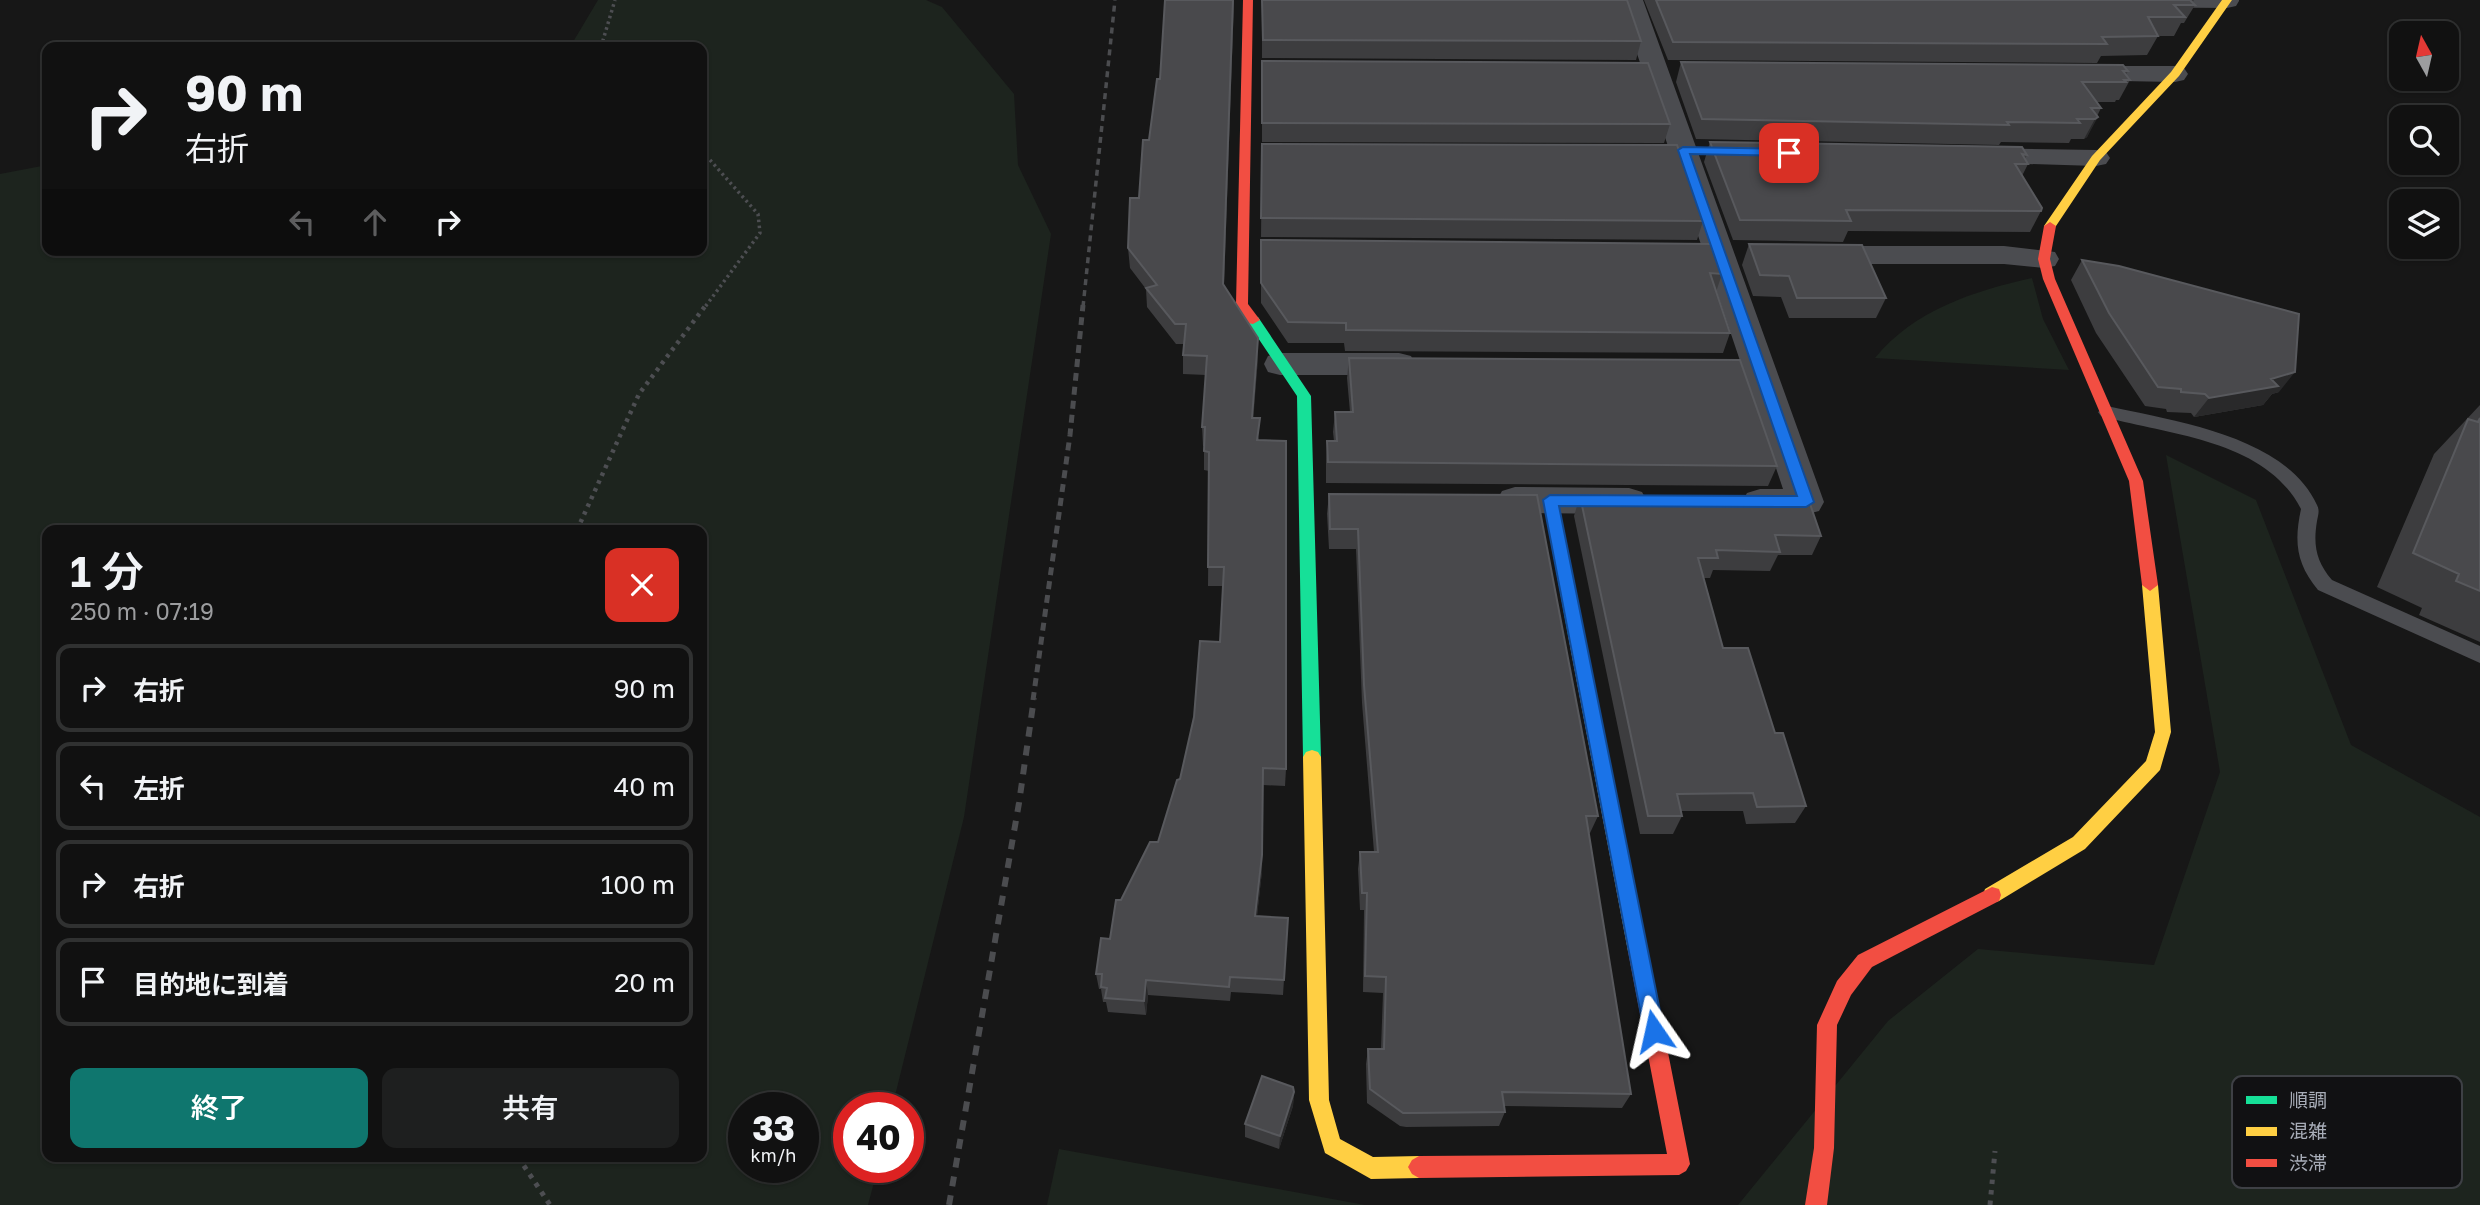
<!DOCTYPE html>
<html lang="ja">
<meta charset="utf-8">
<style>
body{margin:0;font-family:"Golos Text","Noto Sans JP",sans-serif;background:#1e1f1f;color:#f1f3f6;height:100vh;display:flex;flex-direction:column;font-size:26px;white-space:nowrap}
*{box-sizing:border-box;margin:0}
p{font-size:23px;color:#9c9d9f}
.icon{flex:none;width:38px;height:38px;fill:none;stroke:currentColor;stroke-width:2;stroke-linecap:round;stroke-linejoin:round}
.map{position:relative;flex:1;overflow:hidden}
.side{position:absolute;left:42px;top:525px;width:665px;height:637px;display:flex;flex-direction:column;background:#111;border-radius:14px;box-shadow:0 2px 5px #0004,0 0 0 2px #303131}
.side>*{flex:none}
.top-card{position:absolute;left:42px;top:42px;width:665px;height:214px;border-radius:14px;box-shadow:0 2px 5px #0004,0 0 0 2px #303131;background:#111;color:#f1f3f6;overflow:hidden}
.needle{width:46px;rotate:352deg}
.controls{position:absolute;left:2389px;top:21px;display:grid;gap:14px}
.controls a{display:grid;place-items:center;width:70px;height:70px;border-radius:14px;background:#111;box-shadow:0 2px 5px #0004,0 0 0 2px #303131;font-size:35px}
.speed{position:absolute;left:728px;top:1092px;display:flex;gap:14px;font-size:35px;font-weight:700;text-align:center}
.speed>*{display:grid;place-content:center;width:91px;height:91px;border-radius:50%;background:#111;box-shadow:0 2px 5px #0004,0 0 0 2px #303131;line-height:1}
.speed small{font-size:18px;font-weight:400}
.speed .limit{border:10px solid #d22;background:#fff;color:#111}
.pin{position:absolute;display:grid;place-items:center;width:60px;height:60px;color:#fff;margin:-30px;border-radius:14px;box-shadow:0 4px 10px #0006}
.me{position:absolute;width:77px;margin:-38px;rotate:349deg;stroke-linejoin:round;filter:drop-shadow(0 0 5px #0008)}
.turn{display:flex;align-items:center;gap:24px;height:147px;padding:0 28px;font-size:32px}
.turn .icon{width:91px;height:91px;stroke-width:2.5}
.turn b{display:block;font-size:49px;line-height:60px}
.lanes{display:flex;align-items:center;height:66px;padding:0 28px;background:#0003;justify-content:center;gap:35px;direction:ltr}
.lanes .off{opacity:.35}
.round{display:grid;place-items:center;flex:none;width:74px;height:74px;border-radius:14px;background:#1e1f1f}
.headline{display:flex;align-items:center;justify-content:space-between;height:119px;padding:0 28px}
h1{font-size:42px;font-weight:600;line-height:52px}
.primary-button{display:flex;gap:14px;margin-top:auto;padding:14px 28px}
.primary-button a{flex:1;height:80px;border-radius:14px;background:#0f766e;color:#fff;font-size:28px;font-weight:600;line-height:80px;text-align:center}
.primary-button a+a{background:#1e1f1f;color:#f1f3f6}
ul{padding:0;list-style:none}
li{display:flex;align-items:center;gap:21px;height:88px;margin:0 14px 10px;padding:0 14px;border:4px solid #303131;border-radius:14px}
li div{flex:1}
li b{display:block;font-size:26px}
li em{font-style:normal}
.map>svg:first-child{display:block}
</style>
<div class="map">
<svg width="2480" height="1205" viewBox="0 0 2480 1205">
<rect width="100%" height="100%" fill="#171717"/>
<path fill="#1d241e" fill-rule="evenodd" d="M598,0H926L942,7L1014,94L1018,165L1051,234L964,817L892,1108H849V1167H878L868,1205H0V174L47,165V250H702V47H570ZM47,530H702V1157H47ZM744,1108H803V1167H744Z
M2032,278L2043,319L2069,370L1875,358C1914,310 1974,291 2032,278Z
M2166,455L2256,500L2351,745L2480,817V1205H1738L1888,1021L1978,949L2154,965L2220,772Z
M1059,1149L1365,1205H1047Z"/>
<g fill="none" stroke-linecap="round" stroke-linejoin="round">
<path stroke="#4d4e52" stroke-width="3.5" stroke-dasharray="2.5 3.5" stroke-linecap="butt" d="M601,47L615,0
M702,151L758,214L760,233L705,307"/>
<path stroke="#4d4e52" stroke-width="4.5" stroke-dasharray="3.5 5" stroke-linecap="butt" d="M577,530L639,394L706,305"/>
<path stroke="#4d4e52" stroke-width="5" stroke-dasharray="4.5 6" stroke-linecap="butt" d="M518,1157L550,1205
M1990,1205L1995,1151"/>
<path fill="#4b4c50" fill-rule="evenodd" d="M2107,406C2174,421 2286,436 2317,505C2320,511 2318,515 2317,521C2313,545 2316,561 2332,580L2480,646V663L2318,590C2296,563 2294,542 2301,509C2265,439 2168,435 2101,416L2098,412Z"/>
<path fill="#4b4c50" fill-rule="evenodd" d="M1619,0H1643L1824,502L1819,511C1797,518 1769,518 1747,511L1742,502L1747,493L1760,489H1783Z
M2098,0H2239V1L2236,6L2227,8L2110,7L2101,5Z
M2075,66H2175L2184,68L2188,74L2184,80L2175,82L2066,80L2062,74L2066,68Z
M1972,148L2096,150L2106,152L2110,158L2106,164L2096,166L1962,162L1958,156L1962,150Z
M1815,246H2004L2055,252L2059,259L2055,266L2044,268L2004,264H1815L1804,262L1800,255L1804,248Z
M1280,353H1399L1411,356L1415,364L1411,372L1399,375H1280L1268,372L1264,364L1268,356Z
M1515,487L1629,488L1642,492L1647,501L1642,510L1629,514L1515,513L1502,509L1497,500L1502,491Z"/>
<path fill="#16e098" fill-rule="evenodd" d="M1253,316L1258,317L1311,396L1321,757L1318,762L1312,764L1306,762L1303,757L1297,396L1246,320Z
M1550,495L1557,500L1584,635L1582,639H1570L1568,635L1543,500Z"/>
<path fill="#ffcf43" fill-rule="evenodd" d="M2222,0H2232L2179,76L2100,160L2054,229H2046L2044,226L2092,156L2171,72Z
M2150,579L2158,585L2171,732L2160,770L2085,849L1999,901L1992,903L1985,901L1983,895L1985,889L2073,837L2146,761L2155,732L2142,585Z
M1576,629L1582,631L1584,635L1648,951L1645,957L1638,960L1631,957L1628,951L1568,635L1570,631Z
M1312,750L1318,752L1321,757L1329,1100L1340,1139L1373,1157L1419,1156L1426,1160L1430,1167L1426,1174L1419,1178L1371,1179L1325,1153L1309,1100L1303,757L1306,752Z"/>
<path fill="#f24e42" fill-rule="evenodd" d="M1243,0H1253L1248,304L1260,320L1253,324L1248,323L1236,304Z
M2050,222L2056,226L2050,259L2055,279L2143,481L2158,585L2150,591L2142,585L2129,481L2043,279L2038,259L2044,226Z
M1992,887L1999,889L2001,895L1999,901L1872,967L1851,995L1837,1025L1834,1148L1827,1205H1805L1814,1148L1817,1025L1837,981L1858,955Z
M1638,942L1645,945L1648,951L1690,1164L1686,1171L1679,1175L1419,1178L1412,1174L1408,1167L1412,1160L1419,1156L1667,1154L1628,951L1631,945Z"/>
<path stroke="#4b4c4f" stroke-width="3.5" stroke-dasharray="6 5" stroke-linecap="butt" d="M1083,307L1115,0"/>
<path stroke="#4b4c4f" stroke-width="5" stroke-dasharray="8 6" stroke-linecap="butt" d="M1033,700L1070,435L1083,305"/>
<path stroke="#4b4c4f" stroke-width="6" stroke-dasharray="10 9" stroke-linecap="butt" d="M949,1205L1019,803L1034,698"/>
</g>
<path fill="#3d3d3f" d="M1234,0L1224,286L1258,338V358L1253,418L1259,440L1286,769L1285,786L1263,785L1262,871L1257,916L1288,918L1283,995L1231,992L1230,1001L1148,995L1146,1015L1108,1012L1106,1002H1103L1101,989H1099L1096,974L1110,939L1121,900L1158,842L1180,779L1220,642L1223,586H1208L1209,471L1204,470V446H1203L1202,427L1206,375L1183,374V355L1184,344H1176L1147,307L1146,289L1130,268L1128,248L1139,198L1160,79Z
M1262,0L1641,41L1636,60L1262,58Z
M1644,0H2194L2193,2L2195,5L2184,23H2181L2174,36H2158L2147,55L2101,56L2097,63L1668,60Z
M1262,61L1670,124L1664,143L1262,142Z
M1681,62L2128,71L2126,75L2130,80L2119,100H2116L2115,102H2097L2101,108L2087,137L2084,139H2071L2069,143L2001,142L1999,145L1696,139L1676,82Z
M1710,142L2027,155L2025,159L2028,164L2022,176L2041,211L2030,232L1848,231L1843,242L1733,240L1704,162Z
M1262,144L1703,221L1697,240L1261,237Z
M1261,240L1722,274L1716,292L1730,333L1723,353L1345,351L1344,343H1288L1261,303Z
M1749,244L1886,298L1876,318H1789L1781,297L1753,296L1742,265Z
M2082,260L2279,392L2272,394L2263,405L2194,417L2191,413L2167,412L2166,409L2145,406L2096,333L2071,280Z
M1349,358L1777,466L1768,486L1326,483V461L1327,441H1334L1333,432L1335,412H1350L1347,378Z
M2480,405V642L2419,615L2422,608L2377,587L2434,454Z
M1329,494L1598,816L1590,833H1589L1631,1094L1622,1108L1504,1106L1505,1112L1499,1126L1406,1127L1400,1126L1367,1103L1366,1064L1368,1049H1381L1383,993L1363,992L1364,910H1360L1358,869L1360,852H1374L1362,703L1356,549H1329L1327,514Z
M1580,496L1821,536L1812,555H1778L1770,571L1713,570L1710,578H1704L1723,648L1775,733L1806,806L1795,823L1746,824L1743,811H1681L1682,816L1673,834H1640L1574,516Z
M1294,1092L1293,1106L1279,1149L1245,1137V1124Z"/>
<path fill="#29292a" d="M1233,0H1234L1223,304V284Z
M2098,117L2087,137L2084,139L2095,119Z
M1258,338V358L1252,438V418Z
M2295,372L2279,392L2272,394L2263,405L2194,417L2209,398Z
M1262,855V871L1255,932V916Z
M1146,980L1148,995L1146,1015L1144,1001Z
M1294,1092L1293,1106L1279,1149L1280,1136Z"/>
<path fill="#49494c" stroke="#58595d" stroke-width="2" d="M1165,0H1233L1223,284L1258,338L1252,418H1260L1257,440L1286,441V769L1263,768L1262,855L1255,916L1288,918L1284,980L1230,977L1229,987L1146,980L1144,1001L1105,998L1107,988L1101,987L1102,974H1096L1101,938L1110,939L1116,900H1121L1150,842H1158L1177,780L1180,779L1194,717L1200,641L1220,642L1224,567H1208L1209,452L1204,451L1205,427H1202L1207,356L1183,355L1186,324H1175L1146,288L1157,285L1128,248L1130,198H1139L1143,140H1149L1157,79H1160Z
M1262,0H1627L1641,41L1263,40Z
M1656,0H2190L2195,5H2174L2185,17H2148L2158,36L2102,37L2107,44L1673,42Z
M1262,61L1648,63L1670,124L1262,123Z
M1681,62L2123,65L2128,71H2123L2130,80H2124L2126,82H2082L2101,108H2091L2098,117L2095,119H2077L2080,123L2007,122L2009,125L1702,119Z
M1710,142L2022,147L2027,155L2022,154L2028,164H2015L2042,208L2041,211L1846,210L1851,221L1740,220Z
M1262,144L1677,145L1703,221L1261,218Z
M1261,240L1712,244L1722,274L1710,273L1730,333L1346,330V323L1288,322L1261,283Z
M1749,244L1862,245L1886,298H1797L1789,276L1760,275Z
M2082,260L2119,266L2299,314L2295,372L2271,379L2278,386L2209,398L2205,394L2181,392V389L2158,387L2109,313Z
M1349,358L1740,360L1777,466L1328,462L1327,441H1337L1335,412H1353Z
M2480,418V591L2456,581L2459,574L2413,553L2468,419L2478,422Z
M1329,494L1537,495L1598,816H1586L1631,1094L1502,1092L1505,1112L1410,1113H1403L1370,1089L1368,1049H1384L1386,977L1365,976L1367,893H1362L1360,852H1378L1364,685L1358,529H1330Z
M1580,496L1808,498L1821,536L1775,535L1780,552L1716,550L1718,558H1698L1723,648H1748L1775,733H1783L1806,806L1757,807L1753,793L1677,794L1682,816H1648Z
M1262,1076L1293,1087L1294,1092L1280,1136L1245,1124Z"/>
<path fill="#1a73e8" stroke="#114b97" stroke-width="2" d="M1683,147L1789,149L1795,153L1789,156L1690,154L1814,502L1806,507L1559,506L1664,1031L1661,1038L1654,1041L1646,1038L1644,1031L1543,500L1550,495L1797,496L1678,150Z"/>
<rect x="2232" y="1076" width="230" height="112" rx="10" fill="#111113" stroke="#3e4045" stroke-width="2"/>
<rect x="2246" y="1096" width="31" height="8" fill="#16e098"/>
<rect x="2246" y="1127" width="31" height="9" fill="#ffcf43"/>
<rect x="2246" y="1159" width="31" height="8" fill="#f24e42"/>
<g font-size="19" fill="#a8adb8">
<text x="2289" y="1107">順調</text>
<text x="2289" y="1138">混雑</text>
<text x="2289" y="1170">渋滞</text>
</g>
</svg>
<div class="controls">
<a><svg class="needle" viewBox="-14 -14 28 28"><path d="M0-13l5 13h-10z" fill="#e53935"/><path d="M0 13l5-13h-10z" fill="#9c9d9f"/></svg></a>
<a><svg class="icon" aria-label="search" viewBox="0 0 24 24"><circle cx="10" cy="10" r="6"/><path d="M15 15l6 6"/></svg></a>
<a><svg class="icon" aria-label="layers" viewBox="0 0 24 24"><path d="M12 4l9 5-9 5-9-5zM3 14l9 5 9-5"/></svg></a>
</div>
<div class="speed"><div>33<small>km/h</small></div><div class="limit">40</div></div>
<div class="pin" style="left:1789px;top:153px;background:#d93025"><svg class="icon" aria-label="arrive" viewBox="0 0 24 24"><path d="M6 21V4h12l-3 4 3 4H6"/></svg></div>
<svg class="me" style="left:1654px;top:1031px" viewBox="-20 -20 40 40"><path d="M0-17L14 15 0 8-14 15z" fill="#1a73e8" stroke="#fff" stroke-width="4"/></svg>
<div class="top-card">
<div class="turn"><svg class="icon" aria-label="right" viewBox="0 0 24 24"><path d="M7 20v-9h11M14 6l5 5-5 5"/></svg><div><b>90 m</b>右折</div></div>
<div class="lanes"><svg class="icon off" aria-label="left" viewBox="0 0 24 24"><path d="M17 20v-9H6M10 6l-5 5 5 5"/></svg><svg class="icon off" aria-label="ahead" viewBox="0 0 24 24"><path d="M12 20V5M6 11l6-6 6 6"/></svg><svg class="icon" aria-label="right" viewBox="0 0 24 24"><path d="M7 20v-9h11M14 6l5 5-5 5"/></svg></div>
</div>
<section class="side">
<div class="headline"><div><h1>1 分</h1><p>250 m · 07:19</p></div><a class="round" style="background:#d93025;color:#fff"><svg class="icon" aria-label="close" viewBox="0 0 24 24"><path d="M6 6l12 12M18 6L6 18"/></svg></a></div>
<ul>
<li><svg class="icon" aria-label="right" viewBox="0 0 24 24"><path d="M7 20v-9h11M14 6l5 5-5 5"/></svg><div><b>右折</b></div><em>90 m</em></li>
<li><svg class="icon" aria-label="left" viewBox="0 0 24 24"><path d="M17 20v-9H6M10 6l-5 5 5 5"/></svg><div><b>左折</b></div><em>40 m</em></li>
<li><svg class="icon" aria-label="right" viewBox="0 0 24 24"><path d="M7 20v-9h11M14 6l5 5-5 5"/></svg><div><b>右折</b></div><em>100 m</em></li>
<li><svg class="icon" aria-label="arrive" viewBox="0 0 24 24"><path d="M6 21V4h12l-3 4 3 4H6"/></svg><div><b>目的地に到着</b></div><em>20 m</em></li>
</ul>
<div class="primary-button"><a>終了</a><a>共有</a></div>
</section>
</div>
